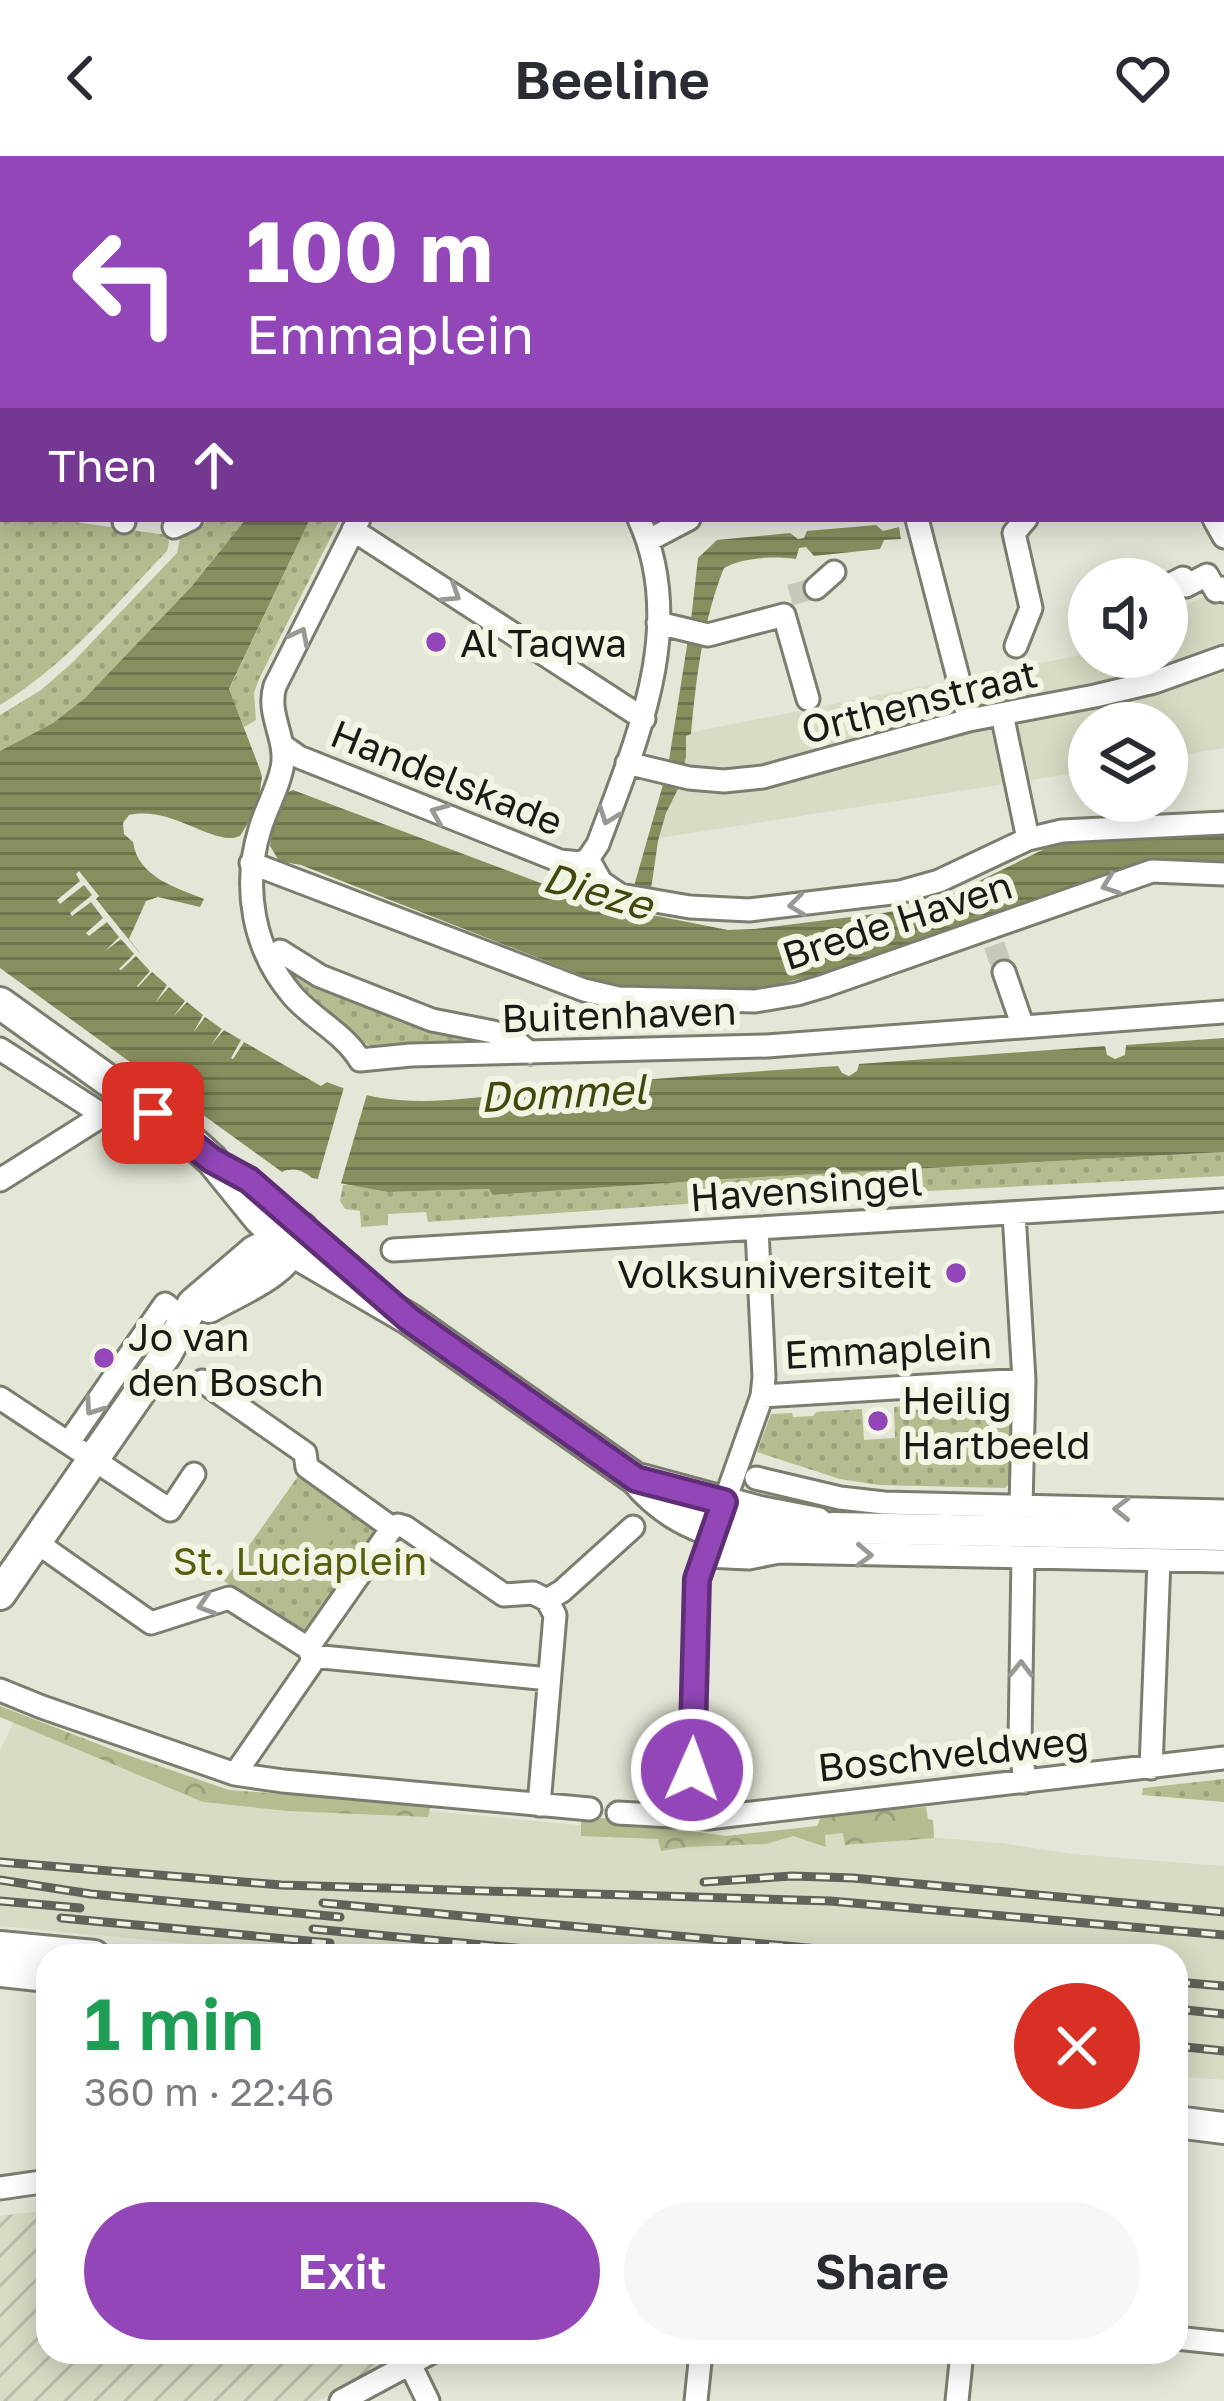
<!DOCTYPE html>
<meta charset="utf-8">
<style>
body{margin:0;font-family:"Golos Text",sans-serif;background:#f7f7f7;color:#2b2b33;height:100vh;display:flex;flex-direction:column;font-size:45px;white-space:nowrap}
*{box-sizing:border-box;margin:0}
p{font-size:39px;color:#7c7c81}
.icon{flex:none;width:66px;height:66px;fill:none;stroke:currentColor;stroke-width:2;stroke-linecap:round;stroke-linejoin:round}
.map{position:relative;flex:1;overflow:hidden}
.sheet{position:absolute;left:36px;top:1788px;width:1152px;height:420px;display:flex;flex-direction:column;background:#fff;border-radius:36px;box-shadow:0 6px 30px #0003}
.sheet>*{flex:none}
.guide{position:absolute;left:0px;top:0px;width:1224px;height:366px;box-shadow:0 6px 30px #0003;background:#9246b7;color:#fff;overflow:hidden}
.tools{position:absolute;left:1068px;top:402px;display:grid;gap:24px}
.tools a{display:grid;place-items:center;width:120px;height:120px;border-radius:50%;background:#fff;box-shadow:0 6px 30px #0003;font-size:60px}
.pin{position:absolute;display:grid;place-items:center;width:102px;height:102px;color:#fff;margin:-51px;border-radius:24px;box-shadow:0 6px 18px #0006}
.me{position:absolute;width:132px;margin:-66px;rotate:2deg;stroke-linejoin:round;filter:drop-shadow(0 0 9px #0008)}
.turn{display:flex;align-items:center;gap:42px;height:252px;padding:0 48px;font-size:54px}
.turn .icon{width:156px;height:156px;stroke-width:2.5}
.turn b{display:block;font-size:84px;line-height:102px}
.then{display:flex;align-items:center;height:114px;padding:0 48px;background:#0003;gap:24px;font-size:45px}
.round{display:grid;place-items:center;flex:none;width:126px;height:126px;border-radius:63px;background:#f7f7f7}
.summary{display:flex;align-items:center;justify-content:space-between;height:204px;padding:0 48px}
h1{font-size:72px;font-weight:600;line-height:90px;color:#1e9e55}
.button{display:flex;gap:24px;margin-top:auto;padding:24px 48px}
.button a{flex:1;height:138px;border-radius:72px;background:#9246b7;color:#fff;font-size:48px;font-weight:600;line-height:138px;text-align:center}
.button a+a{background:#f7f7f7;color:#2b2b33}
header{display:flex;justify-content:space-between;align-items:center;height:156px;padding:0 48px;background:#fff;font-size:54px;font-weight:600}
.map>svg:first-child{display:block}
</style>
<header><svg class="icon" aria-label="back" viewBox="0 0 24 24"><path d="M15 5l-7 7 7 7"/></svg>Beeline<svg class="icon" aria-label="heart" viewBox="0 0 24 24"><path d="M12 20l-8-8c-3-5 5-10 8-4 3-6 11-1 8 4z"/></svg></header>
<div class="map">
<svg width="1224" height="2245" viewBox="0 0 1224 2245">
<defs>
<pattern id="industrial-furrows" width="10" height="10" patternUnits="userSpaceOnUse" patternTransform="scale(3)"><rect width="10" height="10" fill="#d8dcc4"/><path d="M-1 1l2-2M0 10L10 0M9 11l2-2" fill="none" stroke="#b9bca8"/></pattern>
<pattern id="grass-dots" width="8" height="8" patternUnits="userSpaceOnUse" patternTransform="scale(3)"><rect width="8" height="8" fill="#b5bc90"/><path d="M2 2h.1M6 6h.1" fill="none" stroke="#9ba17b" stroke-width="1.8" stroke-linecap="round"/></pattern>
<pattern id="forest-crowns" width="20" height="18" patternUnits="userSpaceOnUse" patternTransform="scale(3)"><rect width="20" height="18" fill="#b5bc90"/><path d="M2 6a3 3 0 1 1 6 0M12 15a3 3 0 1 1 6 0" fill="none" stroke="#9ba17b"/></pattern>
<pattern id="water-rules" width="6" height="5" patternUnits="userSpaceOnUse" patternTransform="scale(3)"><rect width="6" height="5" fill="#888f5f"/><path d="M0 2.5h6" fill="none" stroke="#6e744d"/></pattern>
</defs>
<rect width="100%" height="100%" fill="#e4e7d7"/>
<path fill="#d8dcc4" d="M901,0H1224V84L1221,83V3H900Z
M1224,431V592L1167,601V567H1089V615L659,682L672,580L1076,500L1089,494V501H1167V458Z
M17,1559L226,1636L707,1681L822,1672L1002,1687L1072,1698L1224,1710V1924L1176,1920V1800H266L190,1788L0,1770V1595Z"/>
<path fill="url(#industrial-furrows)" d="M48,2054V2196H411L318,2245H0V2060Z"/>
<path fill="url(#grass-dots)" d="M0,354H3V363H54L167,379L169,386L167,395C113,451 67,508 0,549Z
M208,363H246L191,431L85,542L53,567L0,595V559L41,534L72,507L177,397L182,374L203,369Z
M310,363H340L259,523L254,537L256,564L244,571L229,534Z
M279,801L508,888L385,895C345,884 298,839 279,801Z
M1224,996V1020L728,1045L428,1066L426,1056L388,1058V1069L361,1071L360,1055L345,1053L340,1045L343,1029L365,1030L388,1036L490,1033L493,1039L725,1023Z
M1008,1244V1253L1012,1254L1011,1326L1005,1332L879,1329L840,1323L757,1296L771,1258L792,1257L793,1261L813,1260L816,1256L862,1253L864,1284L895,1282L894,1251L909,1250L913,1254L932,1253L935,1248Z
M301,1316L375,1370L377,1376L306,1477L300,1478L224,1425Z
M1224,1623V1646L1142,1639L1143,1632Z"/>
<path fill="url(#forest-crowns)" d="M0,1550L116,1595L229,1634L431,1649L428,1661L288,1655L203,1646L0,1561Z
M900,1644L901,1653L926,1651L928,1663L933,1664L934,1682L845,1689L843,1677L825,1679L826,1691L793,1680L766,1688L687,1691L661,1695L658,1683L581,1680V1659L726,1680L817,1670L821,1661L855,1658L854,1648Z"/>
<path fill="#b5bc90" d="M308,1363L334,1381L300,1428L274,1410Z"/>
<path fill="url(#water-rules)" d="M246,363H310L229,533L259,611L262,621L259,641L283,649L288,636L293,634L586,744L628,751L668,611L691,464L698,402L717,384L790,377L798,383L804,382L807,375L876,369L883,375L899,371L901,383L884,384L880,393L814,400L806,391L799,392L796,403C776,400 743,401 724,412C703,464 696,523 691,578L686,580V601L679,631L666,657L658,685L648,754L652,759L728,774L754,773L883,757L918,751L948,740L1065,683L1224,675V706L1138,708L838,814L757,833L620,832L597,825L301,709L279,705L270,690L273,670L251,662L240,680C213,691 173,649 129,659L123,667L124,678L133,686C138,721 175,731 204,743L200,751L158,741L146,745L129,783C175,847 303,930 381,942C440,951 504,937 564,931C655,922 746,916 838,910L842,917L849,920L857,915L859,908L1105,890L1107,899L1115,903L1125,899L1126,889L1224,882V996L725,1023L493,1039L489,1033L388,1036L312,1022C302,1014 294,1011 282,1016L0,812V595L53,567L85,542L191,431Z"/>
<path fill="#e4e7d7" d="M79,715L99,740L96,743L138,795L188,842L244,881L327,926L321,930L244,886L233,903L231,902L241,884L224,874L211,889L222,873L205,861L193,877L203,859L187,846L173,861L185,845L169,831L155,847L167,829L152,816L138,831L137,830L150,815L136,800L121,814L119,813L134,798L121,783L105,795L119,781L107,766L89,780L86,777L103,762L91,746L72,760L70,757L92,739L84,729L60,748L57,744L80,725L76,718Z
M344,931L367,938L339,1034L316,1029Z"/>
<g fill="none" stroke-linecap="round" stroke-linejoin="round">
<path stroke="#c6c8ba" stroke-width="21" stroke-dasharray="21 10" stroke-linecap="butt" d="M790,439L816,432
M994,789L1004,816"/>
<g stroke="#7b7e6f" stroke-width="27">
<path id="street" d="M142,0L148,3
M763,0L770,3
M1158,0L1165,3
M397,3L399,0
M559,3L561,0
M873,3L874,0
M1138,3L1140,0
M1221,31L1224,32
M1221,313L1224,311
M359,363L275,530C266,559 288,583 282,612C278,633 266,652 260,673C242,731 253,794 293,840C313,863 345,878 360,904L411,899L767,890L1224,856
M917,363L969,564
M1214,363L1224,381
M124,366V363
M174,371L191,363
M353,374L644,563
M649,384L689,363
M1167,430L1183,422L1186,430L1207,419L1216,435L1222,432L1224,435
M816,432L834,416
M658,467L708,479L784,459L808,543
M1016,490L1031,452L1014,377L1026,363
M1146,501L1154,526
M1002,558L1028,683
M282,589L299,601L560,705L580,707L588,703
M627,607L689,622L724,625L763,621L969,564L1095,540L1154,526L1224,501
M588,703L601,726L620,739L690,751L749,754L900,736L939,725L1028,683L1062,675L1224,667
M588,703L598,688C636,585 688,471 639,363
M251,707L584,834L618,842L755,845L797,838L824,830L1152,715L1224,718
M280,795L320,820L432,864L493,876L512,882L530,897
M1004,816L1023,871
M0,893L103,959L0,1024
M1014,1057L1024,1224L1021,1351
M393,1094L1224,1044
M202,1225L305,1297L307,1311L392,1372L398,1369L405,1371L504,1439L533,1437L547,1444
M762,1240L1024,1224
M0,1242L170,1354L194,1318
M69,1286L165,1148L186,1165
M756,1322L840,1342L884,1347L1224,1355
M36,1386L151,1467L229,1442L308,1492
M705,1400L749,1402L779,1396L1224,1405
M1023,1401L1020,1585L1025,1626
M547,1444L562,1435L633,1371
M312,1500L549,1523
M0,1534L42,1551L235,1618L283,1625L590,1653
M1151,1612L1159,1404
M235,1618L311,1508L312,1500L308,1492L392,1372
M539,1649L555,1459L547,1444
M618,1657L708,1662L1224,1602
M690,1661L697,1423L762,1240L764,1221L757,1073
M0,2032L48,2025
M1176,2182L1224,2187
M410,2208L428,2245
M341,2245L432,2196
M696,2245L701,2196
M957,2245L962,2196"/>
</g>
<g stroke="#7b7e6f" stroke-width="36">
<path id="secondary" d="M0,847L183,978L212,1004L259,1062L294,1096L409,1163L636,1323C687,1384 759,1391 832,1372L1224,1379
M209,1151C242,1132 287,1117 300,1079
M642,1324L760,1356L817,1367
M0,1438L166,1198L193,1148L255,1095L302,1073
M0,1791L94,1800
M0,1815L48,1820
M1176,1966L1224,1972"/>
</g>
<use href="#street" stroke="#fff" stroke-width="21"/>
<use href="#secondary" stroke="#fff" stroke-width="30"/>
<g stroke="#61635a" stroke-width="9">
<path id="rail" d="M0,1706L281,1729L830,1745L1224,1779
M0,1724L91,1738L340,1761
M704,1726L792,1720L853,1722L1224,1756
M0,1745L80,1752
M323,1747L894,1800
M61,1762L330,1787
M313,1773L600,1800
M309,1792L361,1800
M1176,1826L1224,1830
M1176,1853L1224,1858
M1176,1890L1224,1895"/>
</g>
<use href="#rail" stroke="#f2f5e4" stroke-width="4.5" stroke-dasharray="14" stroke-linecap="butt"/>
</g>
<defs><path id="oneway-chevron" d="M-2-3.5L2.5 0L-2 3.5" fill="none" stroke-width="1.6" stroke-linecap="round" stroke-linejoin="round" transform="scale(3)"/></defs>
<g stroke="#989895">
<use href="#oneway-chevron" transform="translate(452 438) rotate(33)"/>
<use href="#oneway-chevron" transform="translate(300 480) rotate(-63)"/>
<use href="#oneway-chevron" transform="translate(439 657) rotate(-158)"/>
<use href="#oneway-chevron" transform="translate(608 660) rotate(110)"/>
<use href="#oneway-chevron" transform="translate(1110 729) rotate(160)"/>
<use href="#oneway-chevron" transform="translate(797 749) rotate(173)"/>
<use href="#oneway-chevron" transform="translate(93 1251) rotate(125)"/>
<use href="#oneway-chevron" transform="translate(1122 1353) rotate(-179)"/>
<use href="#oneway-chevron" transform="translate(864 1399) rotate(2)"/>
<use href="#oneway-chevron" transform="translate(206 1449) rotate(163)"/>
<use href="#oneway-chevron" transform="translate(1021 1513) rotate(-89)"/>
</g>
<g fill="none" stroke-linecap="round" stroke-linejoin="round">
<g stroke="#5f2e77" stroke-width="30">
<path id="route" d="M153,957L212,1004L249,1024L409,1163L636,1323L724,1346L697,1423L692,1614"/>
</g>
<use href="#route" stroke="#9246b7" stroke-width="21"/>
</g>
<g fill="#9246b7" stroke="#f2f5e4" stroke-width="4.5">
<circle cx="436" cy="486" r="12"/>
<circle cx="956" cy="1117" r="12"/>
<circle cx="104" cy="1202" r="12"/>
<circle cx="878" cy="1265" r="12"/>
</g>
<g text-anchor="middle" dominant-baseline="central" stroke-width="12" stroke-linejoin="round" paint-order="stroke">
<g font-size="39" fill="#191a14" stroke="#f2f5e4" text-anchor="start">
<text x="460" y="486">Al Taqwa</text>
<text x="932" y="1117" text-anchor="end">Volksuniversiteit</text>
<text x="128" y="1180">Jo van<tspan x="128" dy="45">den Bosch</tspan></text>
<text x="902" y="1243">Heilig<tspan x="902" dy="45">Hartbeeld</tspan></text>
</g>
<g font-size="39" fill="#191a14" stroke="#f2f5e4">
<text transform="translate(919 545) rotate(-14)">Orthenstraat</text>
<text transform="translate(447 621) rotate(22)">Handelskade</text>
<text transform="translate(897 764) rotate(-18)">Brede Haven</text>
<text transform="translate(619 858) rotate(-2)">Buitenhaven</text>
<text transform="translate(806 1033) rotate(-4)">Havensingel</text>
<text transform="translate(888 1193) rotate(-3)">Emmaplein</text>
<text transform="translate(953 1597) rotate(-6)">Boschveldweg</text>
</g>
<g font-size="39" fill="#565d0d" stroke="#f2f5e4">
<text x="300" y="1404">St. Luciaplein</text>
</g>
<g font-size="42" font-style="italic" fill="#41470d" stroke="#f2f5e4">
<text transform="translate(598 734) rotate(16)">Dieze</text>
<text transform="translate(563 936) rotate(-3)">Dommel</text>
</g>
</g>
</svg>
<div class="tools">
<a><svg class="icon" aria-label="sound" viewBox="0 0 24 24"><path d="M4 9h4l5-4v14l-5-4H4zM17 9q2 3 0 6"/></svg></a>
<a><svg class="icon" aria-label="layers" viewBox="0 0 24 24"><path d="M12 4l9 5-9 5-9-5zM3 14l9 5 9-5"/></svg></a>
</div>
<div class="pin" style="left:153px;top:957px;background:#d93025"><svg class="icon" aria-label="arrive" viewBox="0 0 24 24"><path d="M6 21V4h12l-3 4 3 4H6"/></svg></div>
<svg class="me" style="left:692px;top:1614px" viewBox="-20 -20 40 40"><circle r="17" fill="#9246b7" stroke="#fff" stroke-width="3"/><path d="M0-11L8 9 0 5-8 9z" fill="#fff"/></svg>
<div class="guide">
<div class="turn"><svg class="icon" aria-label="left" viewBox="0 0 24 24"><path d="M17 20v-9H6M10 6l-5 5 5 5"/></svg><div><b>100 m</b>Emmaplein</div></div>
<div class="then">Then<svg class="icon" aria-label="ahead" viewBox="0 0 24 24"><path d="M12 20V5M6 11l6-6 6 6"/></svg></div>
</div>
<section class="sheet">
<div class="summary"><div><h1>1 min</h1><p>360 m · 22:46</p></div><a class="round" style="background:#d93025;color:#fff"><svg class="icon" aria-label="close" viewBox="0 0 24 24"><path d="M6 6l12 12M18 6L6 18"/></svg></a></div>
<div class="button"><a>Exit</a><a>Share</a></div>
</section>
</div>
